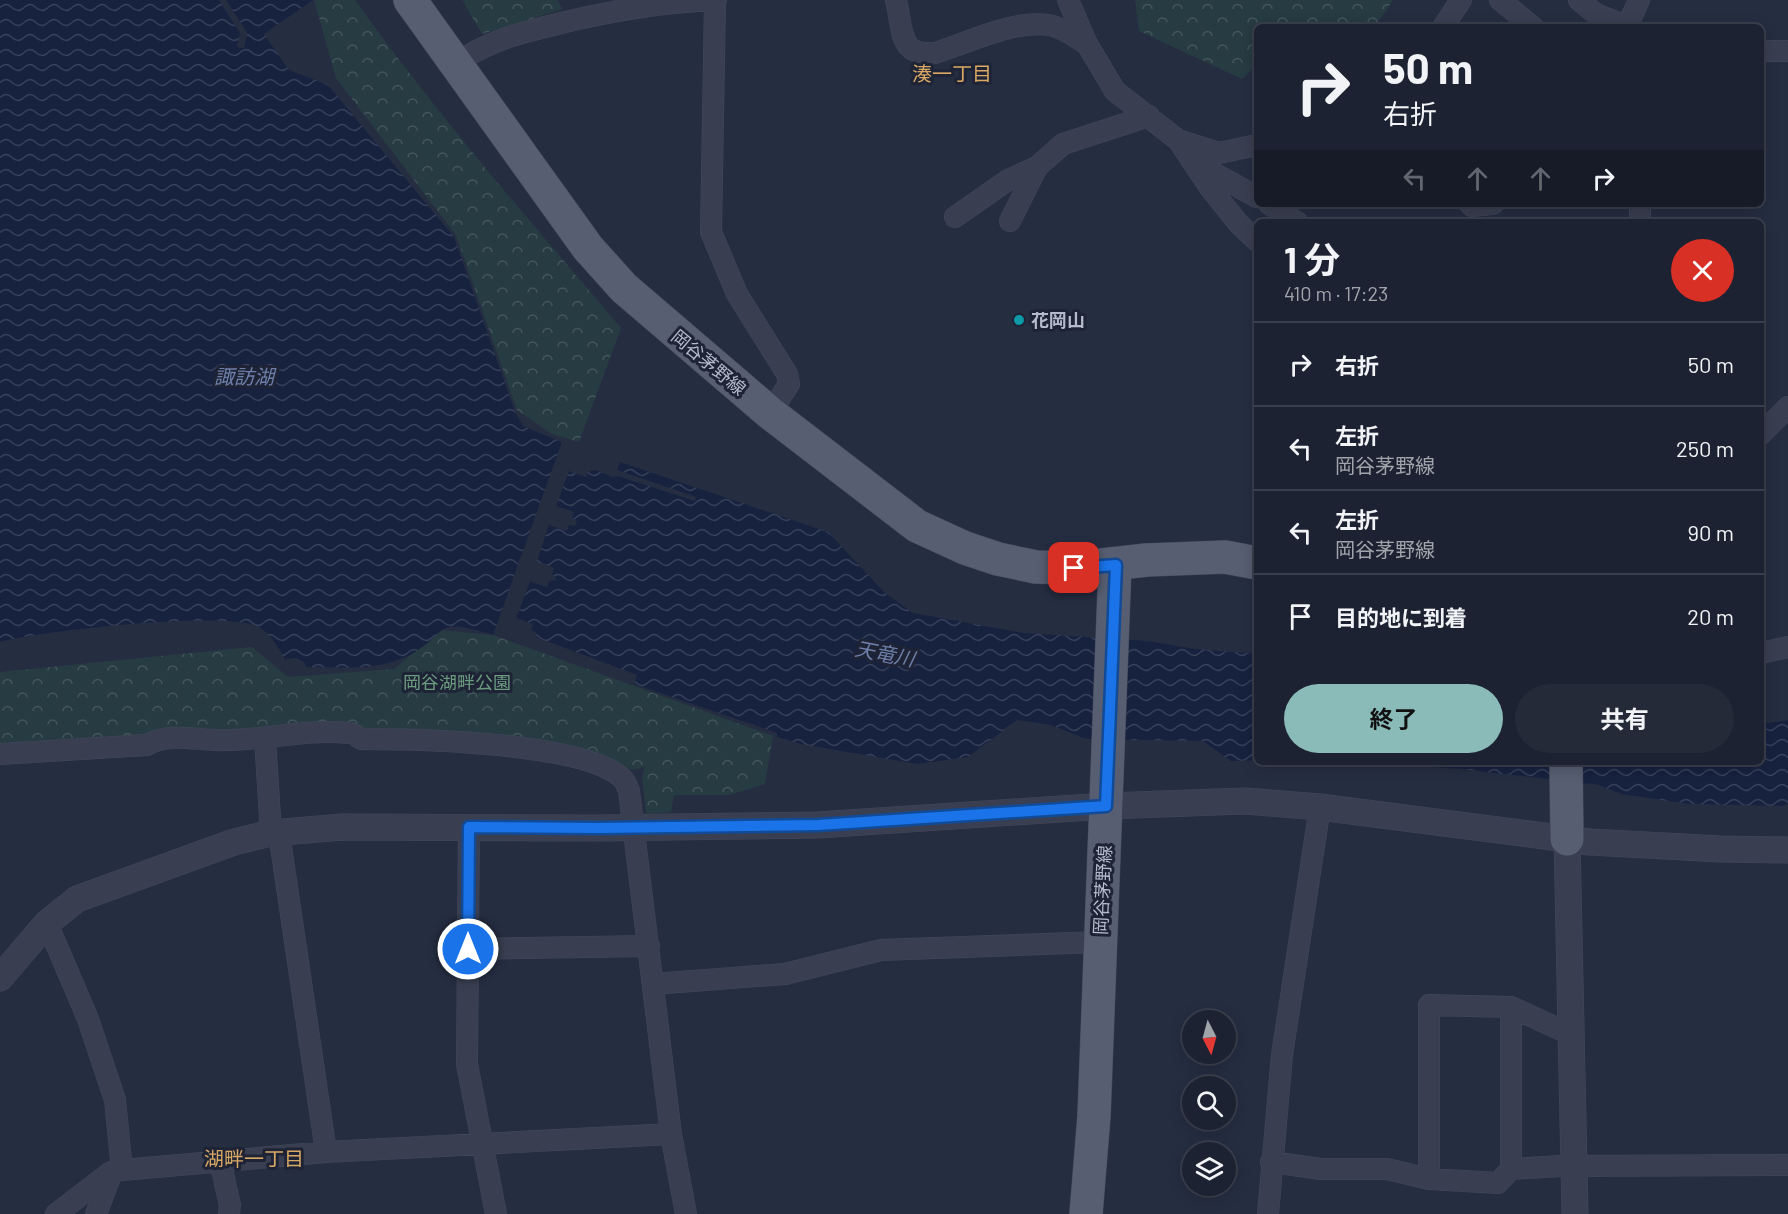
<!DOCTYPE html>
<html lang="ja">
<meta charset="utf-8">
<style>
body{margin:0;font-family:Barlow,"Noto Sans JP",sans-serif;background:#252a39;color:#f1f3f6;height:100vh;display:flex;flex-direction:column;font-size:22px;white-space:nowrap}
*{box-sizing:border-box;margin:0}
p{font-size:20px;color:#a0a4ab}
.icon{flex:none;width:33px;height:33px;fill:none;stroke:currentColor;stroke-width:2;stroke-linecap:round;stroke-linejoin:round}
.map{position:relative;flex:1;overflow:hidden}
.details{position:absolute;left:1254px;top:219px;width:510px;height:546px;display:flex;flex-direction:column;background:#1c2231;border-radius:9px;box-shadow:0 3px 15px #0003,0 0 0 2px #3a3f4d}
.details>*{flex:none}
.guide{position:absolute;left:1254px;top:24px;width:510px;height:183px;border-radius:9px;box-shadow:0 3px 15px #0003,0 0 0 2px #3a3f4d;background:#1c2231;color:#f1f3f6;overflow:hidden}
.needle{width:39px;rotate:174deg}
.tools{position:absolute;left:1182px;top:1010px;display:grid;gap:12px}
.tools a{display:grid;place-items:center;width:54px;height:54px;border-radius:50%;background:#1c2231;box-shadow:0 3px 15px #0003,0 0 0 2px #3a3f4d;font-size:30px}
.pin{position:absolute;display:grid;place-items:center;width:51px;height:51px;color:#fff;margin:-26px;border-radius:12px;box-shadow:0 3px 9px #0006}
.me{position:absolute;width:66px;margin:-33px;rotate:0deg;stroke-linejoin:round;filter:drop-shadow(0 0 4px #0008)}
.turn{display:flex;align-items:center;gap:21px;height:126px;padding:0 30px;font-size:27px}
.turn .icon{width:78px;height:78px;stroke-width:2.5}
.turn b{display:block;font-size:42px;line-height:51px}
.lanes{display:flex;align-items:center;height:57px;padding:0 30px;background:#0003;justify-content:center;gap:30px;direction:ltr}
.lanes .off{opacity:.35}
.round{display:grid;place-items:center;flex:none;width:63px;height:63px;border-radius:32px;background:#252a39}
.overview{display:flex;align-items:center;justify-content:space-between;height:102px;padding:0 30px}
h1{font-size:36px;font-weight:700;line-height:45px}
.button{display:flex;gap:12px;margin-top:auto;padding:12px 30px}
.button a{flex:1;height:69px;border-radius:36px;background:#8bbbb9;color:#111;font-size:24px;font-weight:700;line-height:69px;text-align:center}
.button a+a{background:#252a39;color:#f1f3f6}
ul{padding:0;list-style:none}
li{display:flex;align-items:center;gap:18px;height:84px;padding:0 30px;border-top:2px solid #3a3f4d}
li div{flex:1}
li b{display:block;font-size:22px}
li em{font-style:normal}
.map>svg:first-child{display:block}
</style>
<div class="map">
<svg width="1788" height="1214" viewBox="0 0 1788 1214">
<defs>
<pattern id="forest-crowns" width="20" height="18" patternUnits="userSpaceOnUse" patternTransform="scale(1.5)"><rect width="20" height="18" fill="#273b42"/><path d="M2 6a3 3 0 1 1 6 0M12 15a3 3 0 1 1 6 0" fill="none" stroke="#44555c"/></pattern>
<pattern id="water-waves" width="16" height="10" patternUnits="userSpaceOnUse" patternTransform="scale(1.5)"><rect width="16" height="10" fill="#17223f"/><path d="M0 5q4-4 8 0t8 0" fill="none" stroke="#364059"/></pattern>
</defs>
<rect width="100%" height="100%" fill="#252d41"/>
<path fill="url(#forest-crowns)" d="M314,0H355C437,115 530,221 621,328L579,442L552,434L517,410L456,235L336,78Z
M462,0H557L563,9L482,34Z
M1135,0H1393L1375,27H1257V64L1242,79L1139,31Z
M441,630L493,635L773,736L765,784L729,795H674L671,812L646,814L642,776L645,767L634,770L622,768L614,762L567,745L482,734L0,748V672L252,647L288,677L394,669Z"/>
<path fill="url(#water-waves)" fill-rule="evenodd" d="M0,0H219L240,33L237,47L244,48L247,33L226,0H313L264,34L289,70L328,85L454,237L515,412L523,426L562,442L554,466L586,477L589,471L596,470L614,478L615,475L695,501L696,497L617,470L620,462L828,532L884,592L913,613L1024,633L1148,641L1195,649L1257,654V760L1231,761L1203,741L1086,739L1051,725L1017,720L968,757L917,764L801,744L777,737V733L634,684L637,675L536,637V632L531,630L533,624L502,613L493,635C427,614 451,637 403,658C373,671 337,667 306,667L304,662L296,658L285,659C278,648 271,634 259,627C228,610 40,631 0,642ZM541,501L574,512L572,518L577,521L575,526L569,525L567,531L534,520ZM521,556L554,568L552,574L557,580L549,581L547,587L514,576Z
M1788,720V804L1782,806L1689,804L1621,794L1599,785L1462,769L1346,762H1761V724Z"/>
<path fill="#252d41" d="M219,0H222L243,31L241,45L244,33L223,0H226L247,33L244,48L237,47L240,32Z
M563,439L565,442L558,464L570,468L555,509L543,505L538,518L550,522L536,564L523,560L518,574L531,579L530,582L515,621L503,616L496,636L493,635Z"/>
<g fill="none" stroke-linecap="round" stroke-linejoin="round">
<g stroke="#43485a" stroke-width="22">
<path id="minor" d="M715,0L711,232L737,294L787,374L789,384L770,413
M896,0C903,29 898,57 935,53C967,43 1020,17 1053,26C1065,29 1076,38 1087,44
M1068,0L1087,44L1115,91L1178,140L1210,188L1238,223L1257,241
M1500,0L1533,27
M1579,0L1596,14L1628,27
M1443,27L1461,0
M1627,27L1639,0
M1761,51H1788
M456,64C486,41 520,33 557,24C610,11 661,2 716,0
M1178,140L1219,153L1257,145
M1195,163L1257,197
M1269,204L1297,222
M1470,204L1472,206L1493,204
M955,217L1008,180L1037,167L1063,144L1149,116
M1010,221L1037,167
M1640,222V204
M1761,434L1788,407
M1761,653L1788,647
M265,738L271,833
M0,754L147,745C167,733 192,739 215,740C259,742 304,728 349,733C353,733 357,736 361,739C415,739 586,742 623,779C626,782 627,787 629,791L671,1134L686,1214
M469,827L467,1064L496,1214
M279,833L326,1152
M47,923L88,1019L115,1100L122,1170
M468,949L649,946
M653,984L785,974L881,950L1100,942
M1511,1007L1572,1035
M220,1161L230,1205L229,1214
M1271,1162L1321,1169H1387L1429,1179L1498,1183L1511,1169L1561,1166L1788,1165
M1429,1179V1005L1511,1007V1169
M56,1214L111,1172
M96,1214L112,1172L122,1170L326,1152L671,1134
M1268,1214L1282,1055L1320,807"/>
</g>
<g stroke="#43485a" stroke-width="27">
<path id="tertiary" d="M1567,839L1575,1214
M0,978L47,923L77,899L234,842L271,833L342,827L598,828L818,825L1106,806L1245,801L1320,807L1590,842L1721,849L1788,850"/>
</g>
<g stroke="#43485a" stroke-width="34">
<path id="primary" d="M410,0L588,248L624,288L770,413L917,526L965,548L998,559L1036,567L1074,568L1147,560L1225,557L1257,563
M1566,762L1567,839
M1086,1214L1094,1116L1115,565"/>
</g>
<use href="#minor" stroke="#393f51" stroke-width="21"/>
<use href="#tertiary" stroke="#393f51" stroke-width="26"/>
<use href="#primary" stroke="#575e71" stroke-width="33"/>
</g>
<g fill="none" stroke-linecap="round" stroke-linejoin="round">
<g stroke="#114b97" stroke-width="15">
<path id="route" d="M468,949L469,827L598,828L818,825L1106,806L1116,565L1074,568"/>
</g>
<use href="#route" stroke="#1a73e8" stroke-width="10"/>
</g>
<circle fill="#0f9aa8" stroke="#1e2436" stroke-width="2" cx="1019" cy="320" r="6"/>
<g text-anchor="middle" dominant-baseline="central" stroke-width="6" stroke-linejoin="round" paint-order="stroke">
<g font-size="18" font-weight="bold" fill="#b6bbcb" stroke="#1e2436" text-anchor="start">
<text x="1031" y="320">花岡山</text>
</g>
<g font-size="18" fill="#b6bbcb" stroke="#1e2436">
<text transform="translate(709 362) rotate(40)">岡谷茅野線</text>
<text transform="translate(1102 890) rotate(-87)">岡谷茅野線</text>
</g>
<g font-size="18" fill="#6c9c7f" stroke="#1e2436">
<text x="457" y="682">岡谷湖畔公園</text>
</g>
<g font-size="20" fill="#d8a864" stroke="#1e2436">
<text x="952" y="73">湊一丁目</text>
<text x="254" y="1158">湖畔一丁目</text>
</g>
<g font-size="20" font-style="italic" fill="#6e7faa" stroke="#1e2436">
<text x="244" y="376">諏訪湖</text>
<text transform="translate(885 653) rotate(11)">天竜川</text>
</g>
</g>
</svg>
<div class="tools">
<a><svg class="needle" viewBox="-14 -14 28 28"><path d="M0-13l5 13h-10z" fill="#e53935"/><path d="M0 13l5-13h-10z" fill="#a0a4ab"/></svg></a>
<a><svg class="icon" aria-label="search" viewBox="0 0 24 24"><circle cx="10" cy="10" r="6"/><path d="M15 15l6 6"/></svg></a>
<a><svg class="icon" aria-label="layers" viewBox="0 0 24 24"><path d="M12 4l9 5-9 5-9-5zM3 14l9 5 9-5"/></svg></a>
</div>
<div class="pin" style="left:1074px;top:568px;background:#d93025"><svg class="icon" aria-label="arrive" viewBox="0 0 24 24"><path d="M6 21V4h12l-3 4 3 4H6"/></svg></div>
<svg class="me" style="left:468px;top:949px" viewBox="-20 -20 40 40"><circle r="17" fill="#1a73e8" stroke="#fff" stroke-width="3"/><path d="M0-11L8 9 0 5-8 9z" fill="#fff"/></svg>
<div class="guide">
<div class="turn"><svg class="icon" aria-label="right" viewBox="0 0 24 24"><path d="M7 20v-9h11M14 6l5 5-5 5"/></svg><div><b>50 m</b>右折</div></div>
<div class="lanes"><svg class="icon off" aria-label="left" viewBox="0 0 24 24"><path d="M17 20v-9H6M10 6l-5 5 5 5"/></svg><svg class="icon off" aria-label="ahead" viewBox="0 0 24 24"><path d="M12 20V5M6 11l6-6 6 6"/></svg><svg class="icon off" aria-label="ahead" viewBox="0 0 24 24"><path d="M12 20V5M6 11l6-6 6 6"/></svg><svg class="icon" aria-label="right" viewBox="0 0 24 24"><path d="M7 20v-9h11M14 6l5 5-5 5"/></svg></div>
</div>
<section class="details">
<div class="overview"><div><h1>1 分</h1><p>410 m · 17:23</p></div><a class="round" style="background:#d93025;color:#fff"><svg class="icon" aria-label="close" viewBox="0 0 24 24"><path d="M6 6l12 12M18 6L6 18"/></svg></a></div>
<ul>
<li><svg class="icon" aria-label="right" viewBox="0 0 24 24"><path d="M7 20v-9h11M14 6l5 5-5 5"/></svg><div><b>右折</b></div><em>50 m</em></li>
<li><svg class="icon" aria-label="left" viewBox="0 0 24 24"><path d="M17 20v-9H6M10 6l-5 5 5 5"/></svg><div><b>左折</b><p>岡谷茅野線</p></div><em>250 m</em></li>
<li><svg class="icon" aria-label="left" viewBox="0 0 24 24"><path d="M17 20v-9H6M10 6l-5 5 5 5"/></svg><div><b>左折</b><p>岡谷茅野線</p></div><em>90 m</em></li>
<li><svg class="icon" aria-label="arrive" viewBox="0 0 24 24"><path d="M6 21V4h12l-3 4 3 4H6"/></svg><div><b>目的地に到着</b></div><em>20 m</em></li>
</ul>
<div class="button"><a>終了</a><a>共有</a></div>
</section>
</div>
